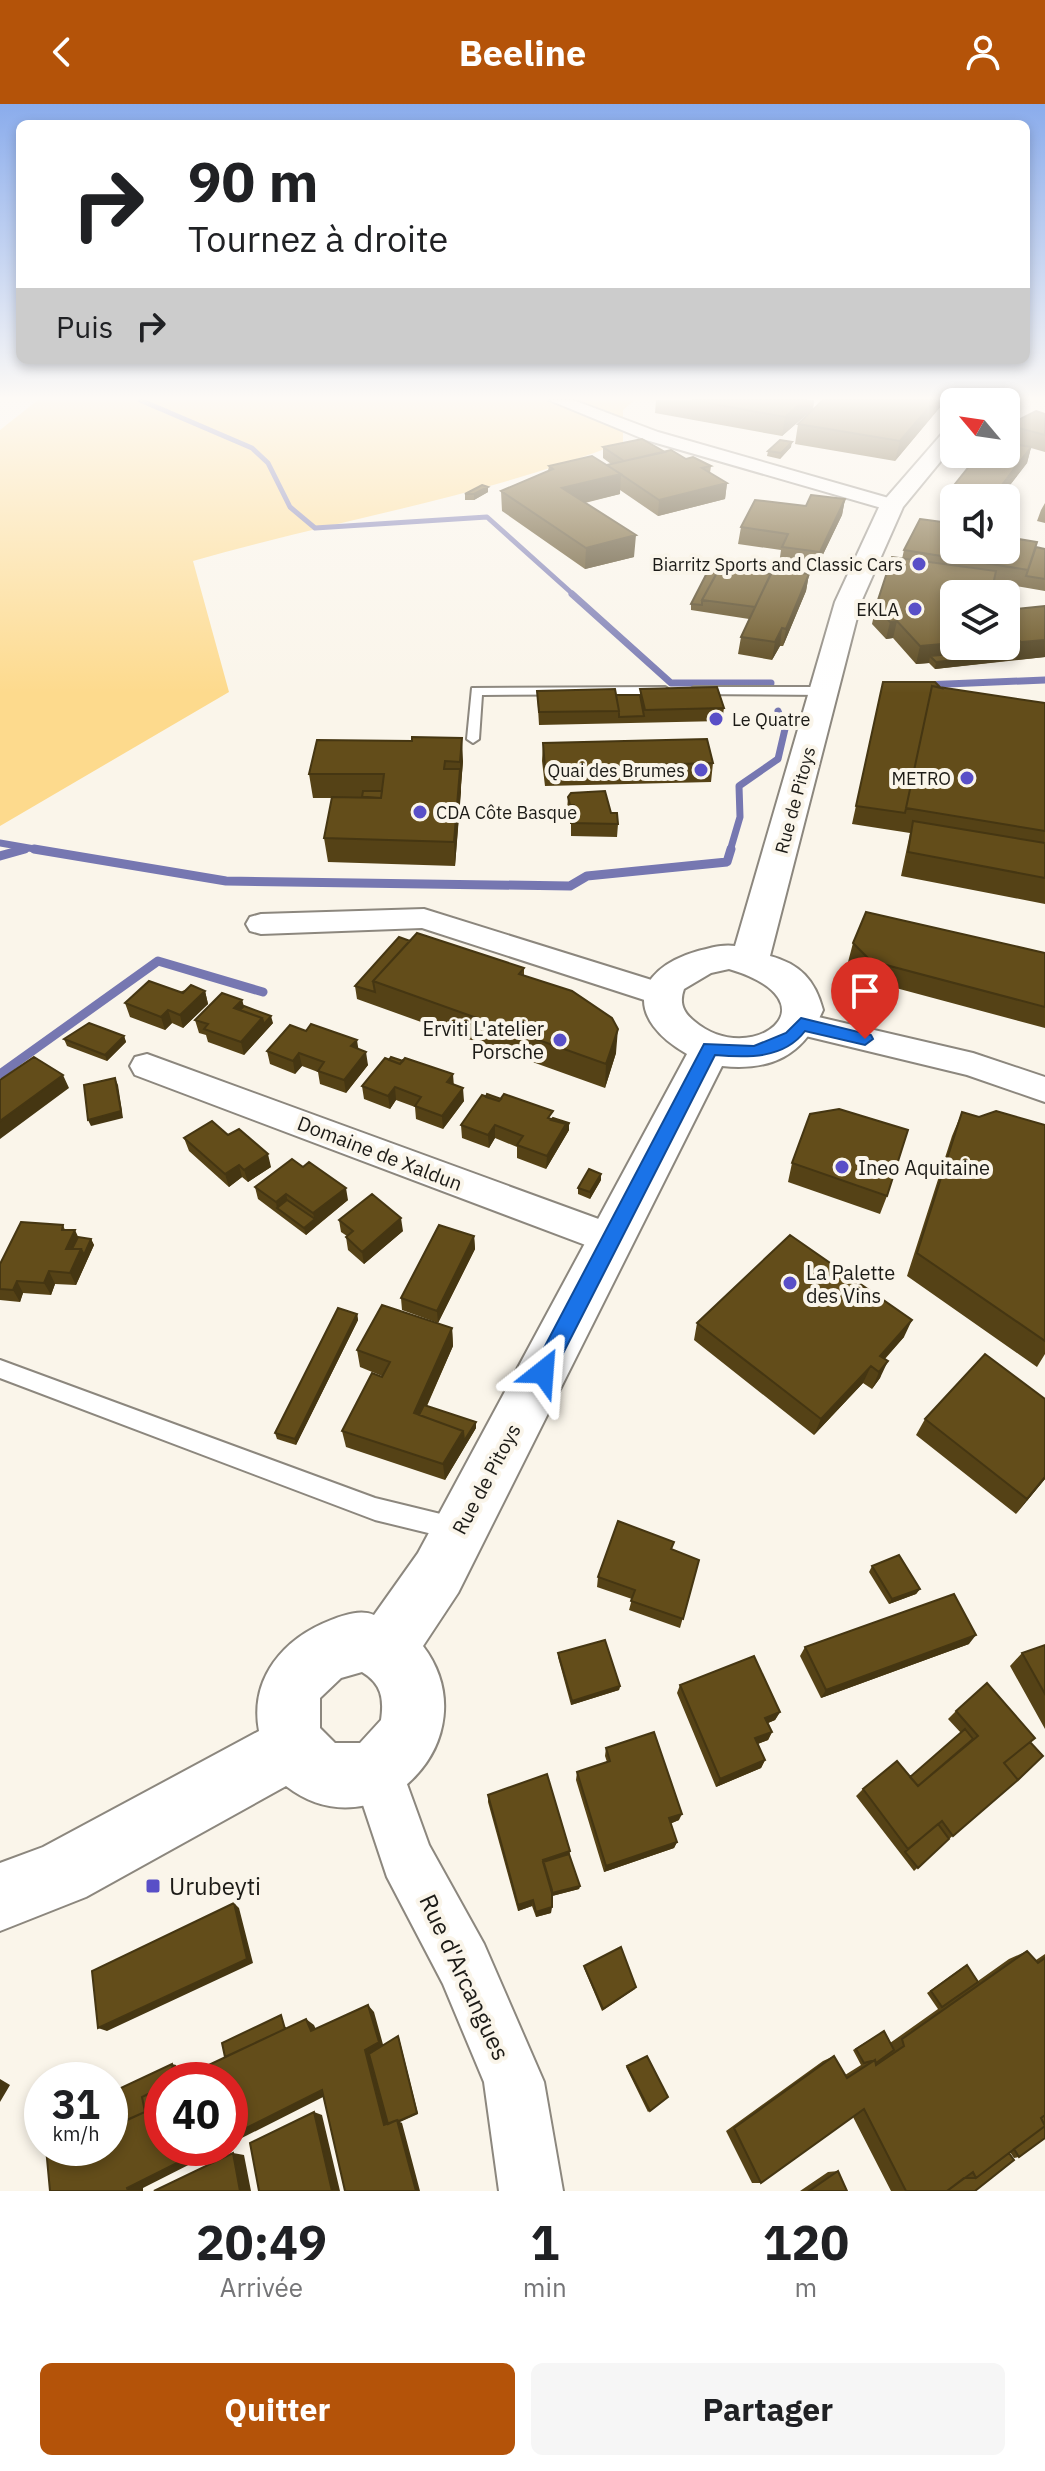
<!DOCTYPE html>
<html lang="fr">
<meta charset="utf-8">
<style>
body{margin:0;font-family:"IBM Plex Sans",sans-serif;background:#f6f6f6;color:#202124;height:100vh;display:flex;flex-direction:column;font-size:30px;white-space:nowrap}
*{box-sizing:border-box;margin:0}
p{font-size:26px;color:#757577}
.icon{flex:none;width:44px;height:44px;fill:none;stroke:currentColor;stroke-width:2;stroke-linecap:round;stroke-linejoin:round}
.map{position:relative;height:2087px;overflow:hidden}
.details{display:flex;flex-direction:column;background:#fff;flex:1}
.details>*{flex:none}
.banner{position:absolute;left:16px;top:16px;width:1014px;height:244px;border-radius:12px;box-shadow:0 4px 12px #0003;background:#fff;color:#202124;overflow:hidden}
.needle{width:52px;rotate:299deg}
.buttons{position:absolute;left:940px;top:284px;display:grid;gap:16px}
.buttons a{display:grid;place-items:center;width:80px;height:80px;border-radius:12px;background:#fff;box-shadow:0 4px 12px #0003;font-size:40px}
.speed{position:absolute;left:24px;top:1958px;display:flex;gap:16px;font-size:40px;font-weight:700;text-align:center}
.speed>*{display:grid;place-content:center;width:104px;height:104px;border-radius:50%;background:#fff;box-shadow:0 4px 12px #0003;line-height:1}
.speed small{font-size:20px;font-weight:400}
.speed .limit{border:12px solid #d22;background:#fff;color:#111}
.pin{position:absolute;display:grid;place-items:center;width:68px;height:68px;color:#fff;margin:-82px -34px;border-radius:50% 50% 50% 0;rotate:-45deg;box-shadow:0 0 8px #0007}
.pin .icon{rotate:45deg}
.me{position:absolute;width:88px;margin:-44px;rotate:28deg;stroke-linejoin:round;filter:drop-shadow(0 0 6px #0008)}
.turn{display:flex;align-items:center;gap:28px;height:168px;padding:0 40px;font-size:36px}
.turn .icon{width:104px;height:104px;stroke-width:2.5}
.turn b{display:block;font-size:56px;line-height:68px}
.then{display:flex;align-items:center;height:76px;padding:0 40px;background:#0003;gap:16px;font-size:30px}
.eta{display:flex;justify-content:space-evenly;align-items:center;height:136px;text-align:center}
.eta b{font-size:48px;font-weight:700;line-height:56px}
.action{display:flex;gap:16px;margin-top:auto;padding:16px 40px}
.action a{flex:1;height:92px;border-radius:12px;background:#b45309;color:#fff;font-size:32px;font-weight:700;line-height:92px;text-align:center}
.action a+a{background:#f6f6f6;color:#202124}
header{display:flex;justify-content:space-between;align-items:center;height:104px;padding:0 40px;background:#b45309;color:#fff;font-size:36px;font-weight:700}
.map>svg:first-child{display:block}
</style>
<header><svg class="icon" aria-label="back" viewBox="0 0 24 24"><path d="M15 5l-7 7 7 7"/></svg>Beeline<svg class="icon" aria-label="person" viewBox="0 0 24 24"><circle cx="12" cy="8" r="4"/><path d="M4 21q1-7 8-7t8 7"/></svg></header>
<div class="map">
<svg width="1045" height="2087" viewBox="0 0 1045 2087">
<rect width="100%" height="100%" fill="#faf5ea"/>
<path fill="#fdda8d" d="M38,296H635L623,306V338C485,393 335,416 193,457L229,588L0,722V326Z"/>
<g fill="none" stroke-linecap="round" stroke-linejoin="round">
<path stroke="#7677b1" stroke-width="5" d="M140,296L252,344L268,359L290,403L315,424L487,413L575,492"/>
<path stroke="#7677b1" stroke-width="7" d="M572,490L671,579H771
M924,581L1045,576
M0,739L46,747
M19,747L25,745
M730,747L740,713L739,682L778,655L785,625L778,607"/>
<path stroke="#7677b1" stroke-width="9" d="M34,745L226,777L570,782L587,772L727,758L731,745
M0,752L25,745
M0,970L158,857L263,888"/>
<g stroke="#8c877e" stroke-width="4">
<path id="lane" d="M665,583L671,587L669,590L482,591L479,635L473,639L467,635L472,584Z
M694,583H826L832,587L826,591L690,590L688,587Z
M0,1256L375,1394L457,1414L465,1417L468,1425L465,1433L457,1436L375,1416L0,1274Z"/>
</g>
<g stroke="#8c877e" stroke-width="4">
<path id="street" d="M549,296H573L658,328L899,397L902,401L892,407L885,405L646,336Z
M424,805L674,883L679,891L674,899L663,902L422,824L261,830L250,827L246,820L250,813L261,810Z
M801,909L973,949L1045,973V998L967,971L789,928L785,920L789,912Z
M147,950L626,1125L631,1136L626,1147L612,1151L135,971L130,962L135,953Z
M377,1639L395,1647L429,1741L484,1840L544,1978L563,2087H499L484,1978L443,1880L387,1773L351,1665L359,1647Z"/>
</g>
<g stroke="#8c877e" stroke-width="4">
<path id="secondary" d="M972,296H993L971,298Z
M954,322V341L903,403L861,498L770,852C800,860 815,876 823,906C803,952 771,967 722,962L458,1489L423,1542C492,1633 378,1753 286,1682L86,1793L0,1827V1759L43,1743L259,1627C249,1574 284,1534 331,1516C344,1511 361,1505 374,1511L418,1449L687,950C627,916 629,867 698,847C710,844 723,840 735,842L835,498L880,401L947,324ZM729,865C840,898 751,966 694,917C683,908 679,899 684,885L711,869ZM362,1568C382,1580 384,1595 381,1616L360,1639H335L320,1624V1594L341,1574Z"/>
</g>
<use href="#lane" fill="#fff" fill-rule="evenodd"/>
<use href="#street" fill="#fff" fill-rule="evenodd"/>
<use href="#secondary" fill="#fff" fill-rule="evenodd"/>
</g>
<path fill="#554216" d="M656,296H814L813,305L782,332L655,309Z
M946,296L895,357L795,340L798,320Z
M1045,310V348L1031,344L1027,359L1000,394H954V408L943,406L947,390L1024,342L1006,337V330L1008,321Z
M603,343L665,348L711,362L710,369L727,379L725,395L658,412L620,386V390L585,399L634,453L585,465L502,407L501,387L548,367L549,362L607,361L611,360L603,354Z
M791,343L780,355L767,352L768,347Z
M488,383V388L474,396H465V390Z
M845,395L842,411L816,465L779,460L781,446L738,440L741,423L806,402Z
M1045,399V419L1037,417L1041,406Z
M950,419L948,424L1045,445V487L994,478L954,542L1006,506L1045,553L935,565L929,559L916,560L893,534L886,535L872,520L876,502L902,455L904,446Z
M717,469L809,470L806,487L783,542H780L772,556L738,550L741,533L749,515L691,506V500Z
M883,578L941,584L1045,599V800L901,772L910,729L852,720Z
M640,585L724,604L722,617L539,621L537,587L616,591H640Z
M317,636L463,657L455,762L328,758L324,734L332,694H313L309,670Z
M543,639L713,659L711,678L545,682L542,657Z
M568,693L611,709L618,720L617,733L571,732V714H570L567,706Z
M410,837L524,864V872L616,949L605,984L357,895L355,882Z
M853,839L1045,849V924L866,876L848,858Z
M187,885L205,887L208,900L183,924L172,919L165,926L130,913L125,899L180,888Z
M242,896L244,902L273,919L244,951L208,938L206,931L199,929L195,916Z
M124,932L126,938L107,957L67,942L64,935Z
M358,945L368,961L346,989L320,980L318,968L302,962L295,970L270,960L267,947Z
M454,981L464,997L443,1025L416,1015L415,1003L396,996L390,1005L364,995L362,982Z
M962,1008L1045,1237V1250L1037,1263L907,1172L952,1032Z
M553,1014L569,1019V1026L546,1065L517,1054V1043L495,1034L489,1044L462,1034L461,1021Z
M228,1031L271,1063L248,1078L242,1073L229,1083L189,1047L184,1034Z
M792,1059L887,1092L880,1110L788,1078Z
M601,1076L590,1095L578,1090V1084Z
M255,1083L348,1096L306,1131L258,1095Z
M339,1116L403,1127L364,1160L348,1146L346,1133L347,1132L341,1128Z
M63,1121L65,1126L78,1133L91,1135L94,1141L76,1181L55,1180L51,1191L23,1189L20,1198L0,1196V1160Z
M474,1132L475,1145L438,1219L402,1206L401,1194Z
M357,1210L358,1216L296,1341L277,1335L275,1329Z
M697,1219L904,1233L885,1255L880,1274L872,1285L863,1279L814,1331L694,1236Z
M452,1224L453,1242L427,1302L476,1324L445,1376L346,1343L342,1327L382,1272L360,1263L357,1246Z
M925,1315L1045,1375L1016,1410L916,1331Z
M672,1445L699,1456L680,1524L629,1506L632,1495L597,1483L598,1473Z
M872,1462L920,1485L916,1490L889,1500L869,1468Z
M969,1540L821,1594L800,1552L805,1543Z
M1045,1541V1625L1010,1562L1022,1549Z
M558,1549L620,1582L619,1586L571,1601L558,1553Z
M680,1581L780,1608L775,1616L768,1619L772,1628L768,1636L758,1640L765,1656L761,1664L716,1683L677,1589Z
M956,1607L1030,1638L1018,1676L949,1735L914,1767L856,1692L863,1685L910,1673L961,1629L948,1615Z
M606,1644L679,1716L670,1720L677,1738L674,1744L604,1768L576,1676L577,1668L607,1658L605,1652Z
M488,1691L569,1750L580,1782L579,1785L552,1792L551,1809L536,1813L532,1802L518,1807L488,1698Z
M1027,1847L1036,1856L1045,1850V2034L1019,2053L1014,2054L1010,2048L975,2087H891L853,2013L761,2079H752L726,2027L823,1957L834,1952L845,1971L861,1961L853,1946L884,1927L890,1939L938,1905L927,1889L963,1863L967,1861L978,1877L1009,1855Z
M584,1862L635,1885L602,1907L584,1864Z
M627,1962L668,1993L648,2008L626,1963Z
M838,2067L847,2087H800L828,2068Z"/>
<path fill="#453612" d="M805,296H814L813,305L782,332L785,313Z
M935,296H946L895,357L900,337Z
M792,338L791,343L780,355L781,349Z
M1031,343L1027,359L1000,394H992Z
M621,370L620,390L561,404L562,384Z
M727,379L725,395L658,412L659,396Z
M488,383V388L474,396V390Z
M845,395L842,411L816,465L820,448Z
M636,431L634,453L585,465L586,444Z
M809,470L806,487L783,542L786,525Z
M897,517L893,534L886,535L890,518Z
M782,524L780,542L772,556L775,538Z
M1014,532L1009,550L930,552L929,559L916,560L920,542L954,539V542H1006V533Z
M1045,536V553L1015,556L1021,538Z
M1016,550L1014,556L935,565L936,558Z
M462,634L463,657L461,681L460,658Z
M460,665L461,688L455,762L454,738Z
M205,887L208,900L183,924L180,911Z
M242,896L245,909L234,904Z
M168,906L172,919L165,926L161,913Z
M271,912L273,919L244,951L241,938L262,914Z
M618,925L616,949L605,984L606,960Z
M124,932L126,938L107,957L105,951Z
M357,936L359,949L351,942Z
M366,948L368,961L346,989L344,976Z
M299,949L302,962L295,970L293,957Z
M453,970L454,983L447,978Z
M63,971L69,984L0,1035V1017Z
M115,974L118,981L123,1014L91,1022L88,1016Z
M395,983L396,996L390,1005L388,992Z
M463,984L464,997L443,1025L442,1012Z
M569,1019V1026L546,1065L547,1052L566,1020Z
M495,1021V1034L489,1044L488,1031Z
M268,1050L271,1063L248,1078L244,1066Z
M239,1061L242,1073L229,1083L225,1070Z
M601,1070V1076L590,1095V1088Z
M346,1084L348,1096L316,1122L313,1109Z
M286,1090L289,1102L277,1104L276,1098Z
M401,1114L403,1127L364,1160L362,1148Z
M315,1115L316,1122L306,1131L304,1124Z
M75,1126L81,1139L69,1151L66,1145Z
M474,1132L475,1145L438,1219L437,1207Z
M91,1135L94,1141L76,1181L70,1169L81,1145Z
M49,1167L55,1180L51,1191L44,1179Z
M17,1177L23,1189L20,1198L13,1186Z
M357,1210L358,1216L296,1341L295,1335Z
M912,1216L904,1233L875,1265L880,1252Z
M452,1224L453,1242L418,1321L414,1309Z
M888,1257L880,1274L872,1285L879,1268Z
M871,1262L863,1279L814,1331L821,1315Z
M476,1318V1324L445,1376L443,1360L463,1327Z
M1045,1373V1375L1016,1410L1027,1395Z
M920,1485L916,1490L889,1500L892,1495Z
M976,1531L969,1540L821,1594L826,1586Z
M620,1582L619,1586L571,1601L572,1597Z
M780,1608L775,1616L761,1622L765,1614Z
M772,1628L768,1636L751,1642L755,1634Z
M765,1656L761,1664L716,1683L720,1675Z
M682,1710L679,1716L666,1721L669,1714Z
M677,1738L674,1744L604,1768L606,1762Z
M570,1747L569,1753L543,1762V1756Z
M580,1782L579,1785L552,1792V1789Z
M533,1796L532,1802L518,1807V1801Z
M234,1799L239,1804L253,1859L107,1927L98,1924Z
M552,1803L551,1809L536,1813V1808Z
M368,1901L374,1908L384,1944L398,1932L399,1934L418,2010L400,2018L402,2019L420,2087H416L384,2021L365,1946Z
M306,1915L314,1921L319,1932L311,1927Z
M172,1960L176,1961L178,1976H174Z
M0,1975L10,1981L0,1998Z
M322,1986L329,1990L230,2040V2032Z
M314,2008L322,2011L340,2087H332Z
M155,2010L110,2027V2012L116,2013Z
M207,2044H222L143,2084V2087H128L127,2084Z
M233,2049L244,2051L251,2087H240Z"/>
<path fill="#634d1a" stroke="#453612" stroke-width="2" d="M692,296H805L785,313Z
M823,296H935L900,337L798,320Z
M1036,307L1045,310V331L1008,321Z
M642,335L665,348L624,357L603,343Z
M780,336L792,338L781,349L768,347Z
M1006,339L1031,343L992,394H969L947,390L979,350H1006Z
M671,346L686,355L693,353L711,362L702,364L727,379L659,396L607,361Z
M592,352L621,370L562,384L636,431L586,444L501,387L553,365L549,362Z
M482,381L488,383L474,390H465Z
M811,391L845,395L820,448L782,443L788,430L741,423L755,396L806,402Z
M920,415L950,419L948,424L954,425V446H1006V433L1037,438L1028,466L904,446Z
M1036,443L1045,445V475L1026,472Z
M892,453L996,467L991,490H954V539L920,542L897,517L890,518L876,502Z
M720,463L771,470L755,503L702,496Z
M773,465L809,470L786,525L782,524L775,538L741,533Z
M708,467L717,469L702,496V501L691,500Z
M1045,502V536L1021,538L1014,532L1006,533V506Z
M1011,544L1016,550L936,558L930,552Z
M883,578H935L941,584L932,582L905,709L856,702Z
M932,582L1045,599V727L906,704Z
M717,583L724,604L645,606L640,585Z
M615,585L619,607L539,608L537,587Z
M616,591H640L644,612L619,613V607Z
M412,633L462,634L460,658L445,657L444,665H460L454,738L324,734L332,693L381,694L384,670H309L317,636L412,637Z
M707,635L713,659L545,664L543,639Z
M363,687H382L381,694L362,693Z
M605,687L611,709H617L618,720L571,719V713H576L574,701H570L568,693L571,689Z
M913,717L1045,739V774L908,748Z
M866,808L1045,849V903L871,857L853,839Z
M417,829L524,864L519,870L572,887L612,914L618,925L606,960L373,877Z
M399,833L410,837L373,877L375,888L355,882Z
M149,877L183,889L191,881L205,887L180,911L168,906L161,913L125,899Z
M222,889L242,896L234,904L262,914L241,938L204,925L208,920L195,916Z
M244,902L271,912L264,920L262,914L240,906Z
M89,919L124,932L105,951L64,935Z
M311,920L357,936L351,942L366,948L344,976L318,967L324,958L299,949L293,957L267,947L290,921L306,927Z
M34,953L63,971L0,1017V976Z
M391,953L403,957L400,960L389,956Z
M385,954L400,960L405,954L453,970L447,978L463,984L442,1012L415,1002L421,993L395,983L388,992L362,982Z
M115,974L121,1007L88,1016L84,981Z
M487,990L501,995L499,997L486,993Z
M504,990L553,1007L548,1014L566,1020L547,1052L517,1041L523,1032L495,1021L488,1031L461,1021L482,991L499,997Z
M839,1005L908,1026L887,1092L792,1059L810,1010Z
M996,1007L1045,1021V1237L917,1149L962,1008L979,1013Z
M553,1014L569,1019L565,1026L566,1020L551,1016Z
M212,1017L228,1031L239,1025L268,1050L244,1066L239,1061L225,1070L184,1034Z
M292,1055L303,1063L309,1058L346,1084L313,1109L286,1090L276,1098L255,1083Z
M589,1065L601,1070L590,1088L578,1084Z
M372,1090L401,1114L362,1148L346,1133L353,1127L339,1116Z
M287,1096L315,1115L304,1124L277,1104Z
M21,1118L63,1121L62,1126H75L66,1145H81L70,1169L49,1167L44,1179L17,1177L13,1186L0,1185V1160Z
M439,1121L474,1132L437,1207L401,1194Z
M790,1131L912,1216L880,1252L888,1257L879,1268L871,1262L821,1315L697,1219Z
M78,1133L91,1135L84,1151L81,1145H72Z
M382,1201L452,1224L414,1309L463,1327L443,1360L342,1327L372,1269L382,1273L390,1258L357,1246Z
M338,1204L357,1210L295,1335L275,1329Z
M985,1250L1045,1295V1373L1027,1395L925,1315Z
M424,1301L476,1318L464,1337L463,1327L419,1311Z
M618,1417L674,1438L671,1445L699,1456L683,1515L631,1497L635,1486L598,1473Z
M899,1451L920,1485L892,1495L872,1462Z
M954,1490L976,1531L826,1586L805,1543Z
M605,1536L620,1582L572,1597L558,1549Z
M1045,1541V1590L1022,1549Z
M754,1552L780,1608L765,1614L772,1628L755,1634L765,1656L720,1675L680,1581Z
M987,1579L1035,1634L1004,1659L1018,1676L953,1732L942,1717L908,1745L863,1685L897,1657L918,1682L978,1632L956,1607Z
M965,1625L973,1635L918,1682L910,1673Z
M654,1628L682,1710L669,1714L677,1738L606,1762L577,1668L610,1657L606,1644Z
M1030,1638L1043,1652L1018,1676L1004,1659Z
M547,1670L570,1747L543,1756L552,1786V1803L536,1808L533,1796L518,1801L488,1691Z
M938,1720L949,1735L918,1764L905,1748Z
M569,1750L580,1782L552,1789L543,1758Z
M234,1799L247,1855L98,1924L92,1867Z
M621,1843L636,1883L603,1905L584,1862Z
M1027,1847L1038,1859L1045,1854V2011L1041,2014L1045,2022L976,2074L973,2068L947,2087H906L864,2005L761,2079L734,2024L834,1952L847,1974L875,1956L876,1961L904,1942L902,1935Z
M967,1861L978,1878L942,1903L931,1887Z
M368,1901L379,1938L365,1946L384,2021L397,2016L416,2087H345L322,1986L230,2032V1976H177L306,1915L311,1927Z
M281,1911L285,1925L225,1953L222,1939Z
M884,1927L894,1946L876,1959L875,1956L864,1959L856,1945Z
M398,1932L417,2009L399,2017L397,2016L388,2020L369,1950Z
M647,1952L668,1993L650,2007L627,1962Z
M172,1960L174,1976H162V1983L142,1993L145,2008L115,2021L110,1989Z
M162,1983V2044H207L127,2084L128,2087H50L46,2044H110V2024L145,2008L142,1993Z
M314,2008L332,2087H259L250,2039Z
M1045,2011V2034L1019,2053L1014,2045L1045,2022L1041,2014Z
M233,2049L240,2087H154Z
M1009,2049L1014,2056L975,2087H947L964,2074H976Z
M838,2067L847,2087H809Z"/>
<linearGradient id="sky" x2="0" y2="1"><stop stop-color="#8aacec"/><stop offset="0.5" stop-color="#fdfaf6"/><stop offset="1" stop-color="#fdfaf6" stop-opacity="0"/></linearGradient>
<rect width="1045" height="589" fill="url(#sky)"/>
<path fill="#1a73e8" stroke="#114b97" stroke-width="2" d="M801,914L871,931L873,935L865,941L805,927C784,955 747,954 715,951L550,1275H535L532,1268L535,1261L704,940L754,942L786,929Z"/>
<g fill="#594fc7" stroke="#faf5ea" stroke-width="3">
<circle cx="919" cy="460" r="8"/>
<circle cx="915" cy="505" r="8"/>
<circle cx="716" cy="615" r="8"/>
<circle cx="701" cy="666" r="8"/>
<circle cx="967" cy="674" r="8"/>
<circle cx="420" cy="708" r="8"/>
<circle cx="560" cy="936" r="8"/>
<circle cx="842" cy="1063" r="8"/>
<circle cx="790" cy="1179" r="8"/>
<rect x="145" y="1774" width="16" height="16" rx="4"/>
</g>
<g text-anchor="middle" dominant-baseline="central" stroke-width="8" stroke-linejoin="round" paint-order="stroke">
<g font-size="18" fill="#1c1b17" stroke="#faf5ea" text-anchor="end">
<text x="903" y="460">Biarritz Sports and Classic Cars</text>
<text x="899" y="505">EKLA</text>
<text x="732" y="615" text-anchor="start">Le Quatre</text>
<text x="685" y="666">Quai des Brumes</text>
<text x="951" y="674">METRO</text>
<text x="436" y="708" text-anchor="start">CDA Côte Basque</text>
</g>
<g font-size="18" fill="#1c1b17" stroke="#faf5ea">
<text transform="translate(795 696) rotate(-75)">Rue de Pitoys</text>
</g>
<g font-size="20" fill="#1c1b17" stroke="#faf5ea" text-anchor="start">
<text x="544" y="924" text-anchor="end">Erviti L'atelier<tspan x="544" dy="23">Porsche</tspan></text>
<text x="858" y="1063">Ineo Aquitaine</text>
<text x="806" y="1168">La Palette<tspan x="806" dy="23">des Vins</tspan></text>
</g>
<g font-size="20" fill="#1c1b17" stroke="#faf5ea">
<text transform="translate(380 1049) rotate(21)">Domaine de Xaldun</text>
<text transform="translate(486 1375) rotate(-62)">Rue de Pitoys</text>
</g>
<g font-size="24" fill="#1c1b17" stroke="#faf5ea" text-anchor="start">
<text x="169" y="1782">Urubeyti</text>
</g>
<g font-size="24" fill="#1c1b17" stroke="#faf5ea">
<text transform="translate(465 1873) rotate(65)">Rue d'Arcangues</text>
</g>
</g>
</svg>
<div class="buttons">
<a><svg class="needle" viewBox="-14 -14 28 28"><path d="M0-13l5 13h-10z" fill="#e53935"/><path d="M0 13l5-13h-10z" fill="#757577"/></svg></a>
<a><svg class="icon" aria-label="sound" viewBox="0 0 24 24"><path d="M4 9h4l5-4v14l-5-4H4zM17 9q2 3 0 6"/></svg></a>
<a><svg class="icon" aria-label="layers" viewBox="0 0 24 24"><path d="M12 4l9 5-9 5-9-5zM3 14l9 5 9-5"/></svg></a>
</div>
<div class="speed"><div>31<small>km/h</small></div><div class="limit">40</div></div>
<div class="pin" style="left:865px;top:935px;background:#d93025"><svg class="icon" aria-label="arrive" viewBox="0 0 24 24"><path d="M6 21V4h12l-3 4 3 4H6"/></svg></div>
<svg class="me" style="left:543px;top:1268px" viewBox="-20 -20 40 40"><path d="M0-17L14 15 0 8-14 15z" fill="#1a73e8" stroke="#fff" stroke-width="4"/></svg>
<div class="banner">
<div class="turn"><svg class="icon" aria-label="right" viewBox="0 0 24 24"><path d="M7 20v-9h11M14 6l5 5-5 5"/></svg><div><b>90 m</b>Tournez à droite</div></div>
<div class="then">Puis<svg class="icon" aria-label="right" viewBox="0 0 24 24"><path d="M7 20v-9h11M14 6l5 5-5 5"/></svg></div>
</div>
</div>
<section class="details">
<div class="eta">
<div><b>20:49</b><p>Arrivée</p></div>
<div><b>1</b><p>min</p></div>
<div><b>120</b><p>m</p></div>
</div>
<div class="action"><a>Quitter</a><a>Partager</a></div>
</section>
